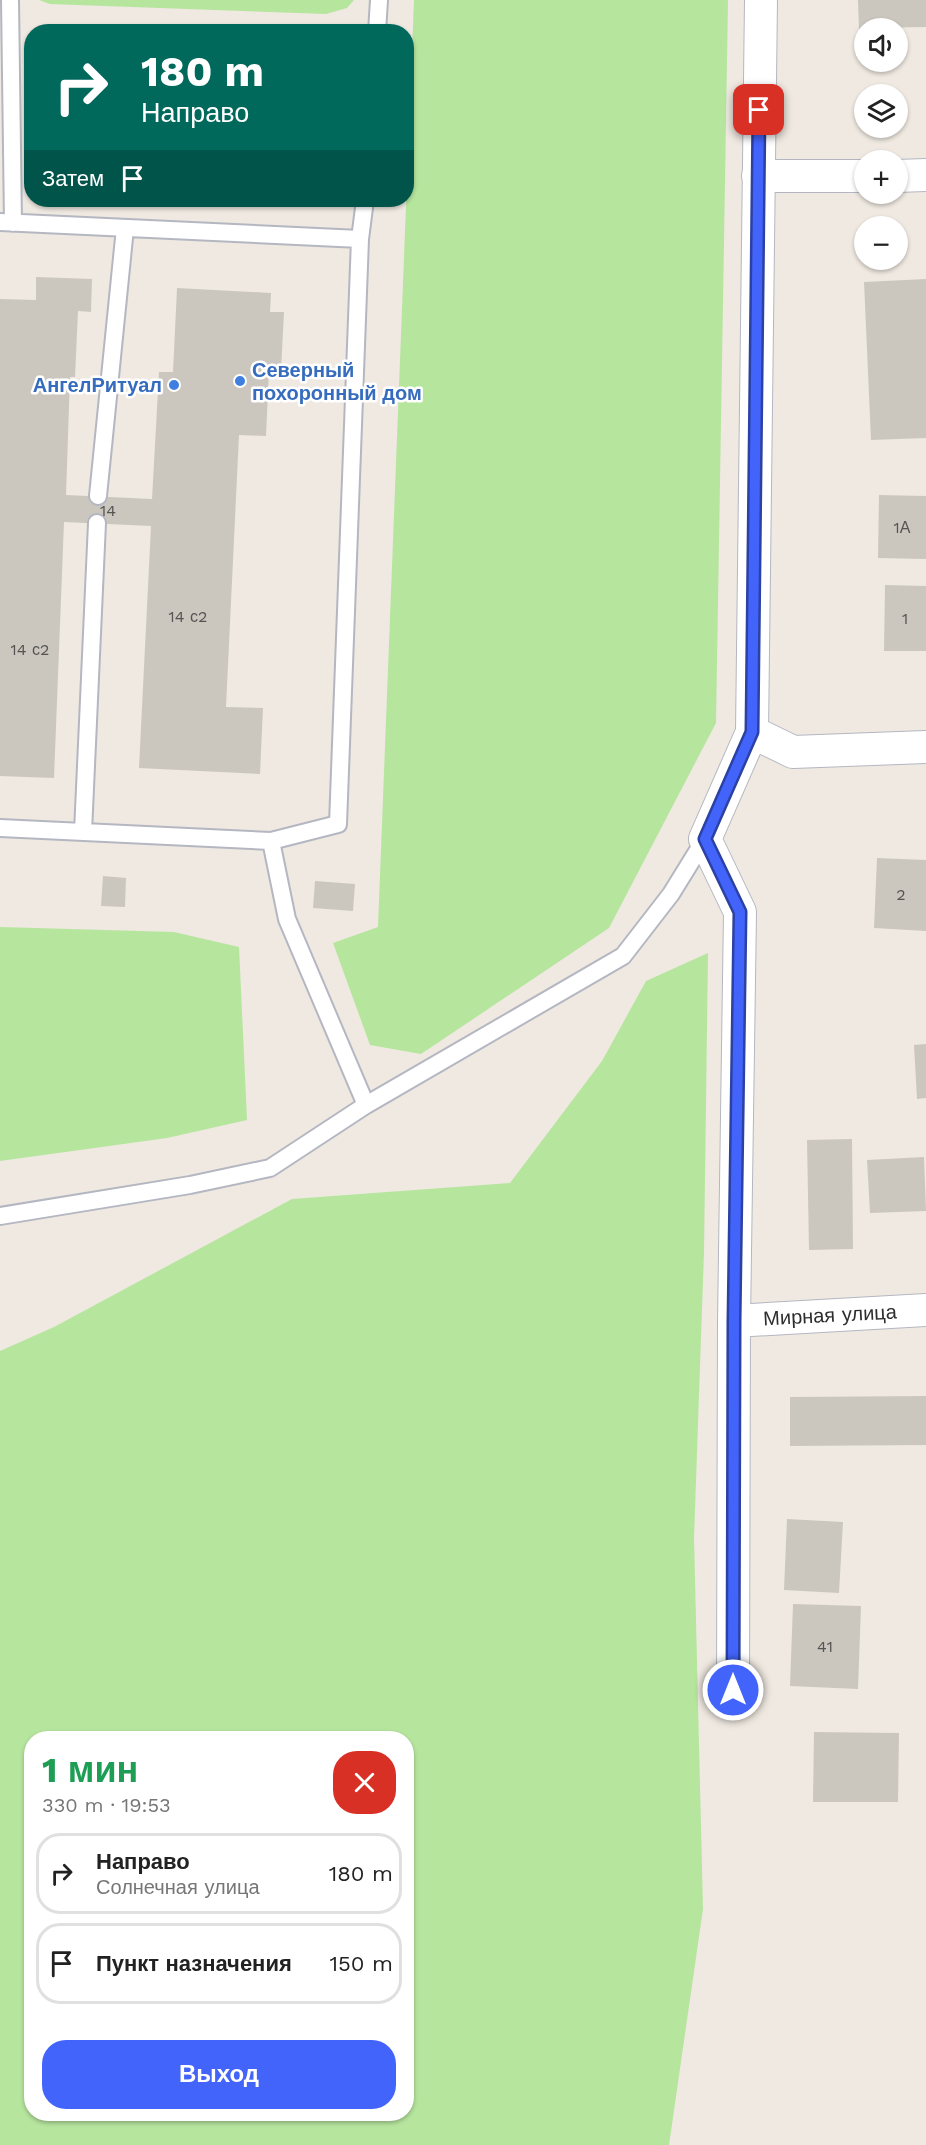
<!DOCTYPE html>
<html lang="ru">
<meta charset="utf-8">
<style>
body{margin:0;font-family:"Work Sans",sans-serif;background:#f6f6f6;color:#222;height:100vh;display:flex;flex-direction:column;font-size:22px;white-space:nowrap}
*{box-sizing:border-box;margin:0}
p{font-size:20px;color:#767676}
.icon{flex:none;width:33px;height:33px;fill:none;stroke:currentColor;stroke-width:2;stroke-linecap:round;stroke-linejoin:round}
.map{position:relative;flex:1;overflow:hidden}
.drawer{position:absolute;left:24px;top:1731px;width:390px;height:390px;display:flex;flex-direction:column;background:#fff;border-radius:24px;box-shadow:0 2px 4px #0004}
.drawer>*{flex:none}
.banner{position:absolute;left:24px;top:24px;width:390px;height:183px;border-radius:24px;box-shadow:0 2px 4px #0004;background:#00695c;color:#fff;overflow:hidden}
.fabs{position:absolute;left:854px;top:18px;display:grid;gap:12px}
.fabs a{display:grid;place-items:center;width:54px;height:54px;border-radius:50%;background:#fff;box-shadow:0 2px 4px #0004;font-size:30px}
.pin{position:absolute;display:grid;place-items:center;width:51px;height:51px;color:#fff;margin:-26px;border-radius:12px;box-shadow:0 3px 9px #0006}
.me{position:absolute;width:66px;margin:-33px;rotate:0deg;stroke-linejoin:round;filter:drop-shadow(0 0 4px #0008)}
.turn{display:flex;align-items:center;gap:21px;height:126px;padding:0 18px;font-size:27px}
.turn .icon{width:78px;height:78px;stroke-width:2.5}
.turn b{display:block;font-size:42px;line-height:51px}
.then{display:flex;align-items:center;height:57px;padding:0 18px;background:#0003;gap:12px;font-size:22px}
.round{display:grid;place-items:center;flex:none;width:63px;height:63px;border-radius:24px;background:#f6f6f6}
.head{display:flex;align-items:center;justify-content:space-between;height:102px;padding:0 18px}
h1{font-size:36px;font-weight:700;line-height:45px;color:#1e9e55}
.button{display:flex;gap:12px;margin-top:auto;padding:12px 18px}
.button a{flex:1;height:69px;border-radius:24px;background:#4264fb;color:#fff;font-size:24px;font-weight:700;line-height:69px;text-align:center}
ul{padding:0;list-style:none}
li{display:flex;align-items:center;gap:18px;height:81px;margin:0 12px 9px;padding:0 6px;border:3px solid #e0e0e0;border-radius:24px}
li div{flex:1}
li b{display:block;font-size:22px}
li em{font-style:normal}
.map>svg:first-child{display:block}
</style>
<div class="map">
<svg width="926" height="2145" viewBox="0 0 926 2145">
<rect width="100%" height="100%" fill="#efe9e1"/>
<path fill="#b6e59e" fill-rule="evenodd" d="M39,0H354L347,8L326,14L50,4Z
M414,0H728L716,723L609,928L421,1054L370,1045L333,943L378,927Z
M0,927L174,932L239,947L247,1120L167,1138L0,1161Z
M708,953L704,1252L694,1538L703,1909L669,2145H0V1351L54,1327L292,1199L510,1183L602,1061L646,981ZM32,1738H406V2114H32Z"/>
<path fill="#cbc7bf" d="M858,0H926V27L864,28V31H859Z
M36,277L92,279L91,312L78,311L75,377H70L66,495L152,499L159,372H173L177,288L271,293L270,312H284L281,371L269,370L266,436L239,435L226,707L263,708L260,774L139,768L151,526L64,522L54,778L0,776V299L36,300Z
M926,279V438L871,440L864,282Z
M879,495L926,496V559L878,558Z
M885,585L926,586V651H884Z
M877,858L926,860V931L874,928Z
M103,876L126,878L125,907L101,906Z
M315,881L355,884L353,911L313,908Z
M926,1044V1098L917,1099L914,1045Z
M852,1139L853,1249L809,1250L807,1140Z
M924,1157L926,1211L870,1213L867,1160Z
M926,1396V1445L790,1446V1397Z
M787,1519L843,1522L839,1593L784,1590Z
M793,1604L861,1606L858,1689L790,1686Z
M814,1732L899,1733L898,1802H813Z"/>
<g fill="none" stroke-linecap="round" stroke-linejoin="round">
<g stroke="#b4b7c1" stroke-width="20">
<path id="lane" d="M10,0L13,223
M377,32L379,0
M0,222L360,239
M98,496L125,228
M0,828L271,841L338,824L360,239L365,200
M83,832L97,523
M271,841L287,919L366,1105
M0,1216L190,1185L270,1168L366,1105L623,956L671,894L705,839"/>
</g>
<g stroke="#b4b7c1" stroke-width="34">
<path id="street" d="M758,176H864
M897,176L926,175
M752,732L793,752L926,747
M734,1321L926,1310
M733,1690L734,1321L740,912L705,839L752,732L761,0"/>
</g>
<use href="#lane" stroke="#fff" stroke-width="16"/>
<use href="#street" stroke="#fff" stroke-width="32"/>
</g>
<g fill="none" stroke-linecap="round" stroke-linejoin="round">
<g stroke="#2b41a3" stroke-width="15">
<path id="route" d="M733,1690L734,1321L740,912L705,839L752,732L759,110"/>
</g>
<use href="#route" stroke="#4264fb" stroke-width="10"/>
</g>
<g fill="#3f7fe0" stroke="#fff" stroke-width="2">
<circle cx="240" cy="381" r="6"/>
<circle cx="174" cy="385" r="6"/>
</g>
<g text-anchor="middle" dominant-baseline="central" stroke-width="5" stroke-linejoin="round" paint-order="stroke">
<g font-size="16" fill="#555452">
<text x="108" y="510">14</text>
<text x="902" y="527">1А</text>
<text x="188" y="616">14 с2</text>
<text x="905" y="618">1</text>
<text x="30" y="649">14 с2</text>
<text x="901" y="894">2</text>
<text x="825" y="1646">41</text>
</g>
<g font-size="20" font-weight="bold" fill="#366cbe" stroke="#fff" text-anchor="start">
<text x="252" y="370">Северный<tspan x="252" dy="23">похоронный дом</tspan></text>
<text x="162" y="385" text-anchor="end">АнгелРитуал</text>
</g>
<g font-size="20" fill="#2e2e2e" stroke="#fff">
<text transform="translate(830 1315) rotate(-3)">Мирная улица</text>
</g>
</g>
</svg>
<div class="fabs">
<a><svg class="icon" aria-label="sound" viewBox="0 0 24 24"><path d="M4 9h4l5-4v14l-5-4H4zM17 9q2 3 0 6"/></svg></a>
<a><svg class="icon" aria-label="layers" viewBox="0 0 24 24"><path d="M12 4l9 5-9 5-9-5zM3 14l9 5 9-5"/></svg></a>
<a>+</a>
<a>−</a>
</div>
<div class="pin" style="left:759px;top:110px;background:#d93025"><svg class="icon" aria-label="arrive" viewBox="0 0 24 24"><path d="M6 21V4h12l-3 4 3 4H6"/></svg></div>
<svg class="me" style="left:733px;top:1690px" viewBox="-20 -20 40 40"><circle r="17" fill="#4264fb" stroke="#fff" stroke-width="3"/><path d="M0-11L8 9 0 5-8 9z" fill="#fff"/></svg>
<div class="banner">
<div class="turn"><svg class="icon" aria-label="right" viewBox="0 0 24 24"><path d="M7 20v-9h11M14 6l5 5-5 5"/></svg><div><b>180 m</b>Направо</div></div>
<div class="then">Затем<svg class="icon" aria-label="arrive" viewBox="0 0 24 24"><path d="M6 21V4h12l-3 4 3 4H6"/></svg></div>
</div>
<section class="drawer">
<div class="head"><div><h1>1 мин</h1><p>330 m · 19:53</p></div><a class="round" style="background:#d93025;color:#fff"><svg class="icon" aria-label="close" viewBox="0 0 24 24"><path d="M6 6l12 12M18 6L6 18"/></svg></a></div>
<ul>
<li><svg class="icon" aria-label="right" viewBox="0 0 24 24"><path d="M7 20v-9h11M14 6l5 5-5 5"/></svg><div><b>Направо</b><p>Солнечная улица</p></div><em>180 m</em></li>
<li><svg class="icon" aria-label="arrive" viewBox="0 0 24 24"><path d="M6 21V4h12l-3 4 3 4H6"/></svg><div><b>Пункт назначения</b></div><em>150 m</em></li>
</ul>
<div class="button"><a>Выход</a></div>
</section>
</div>
